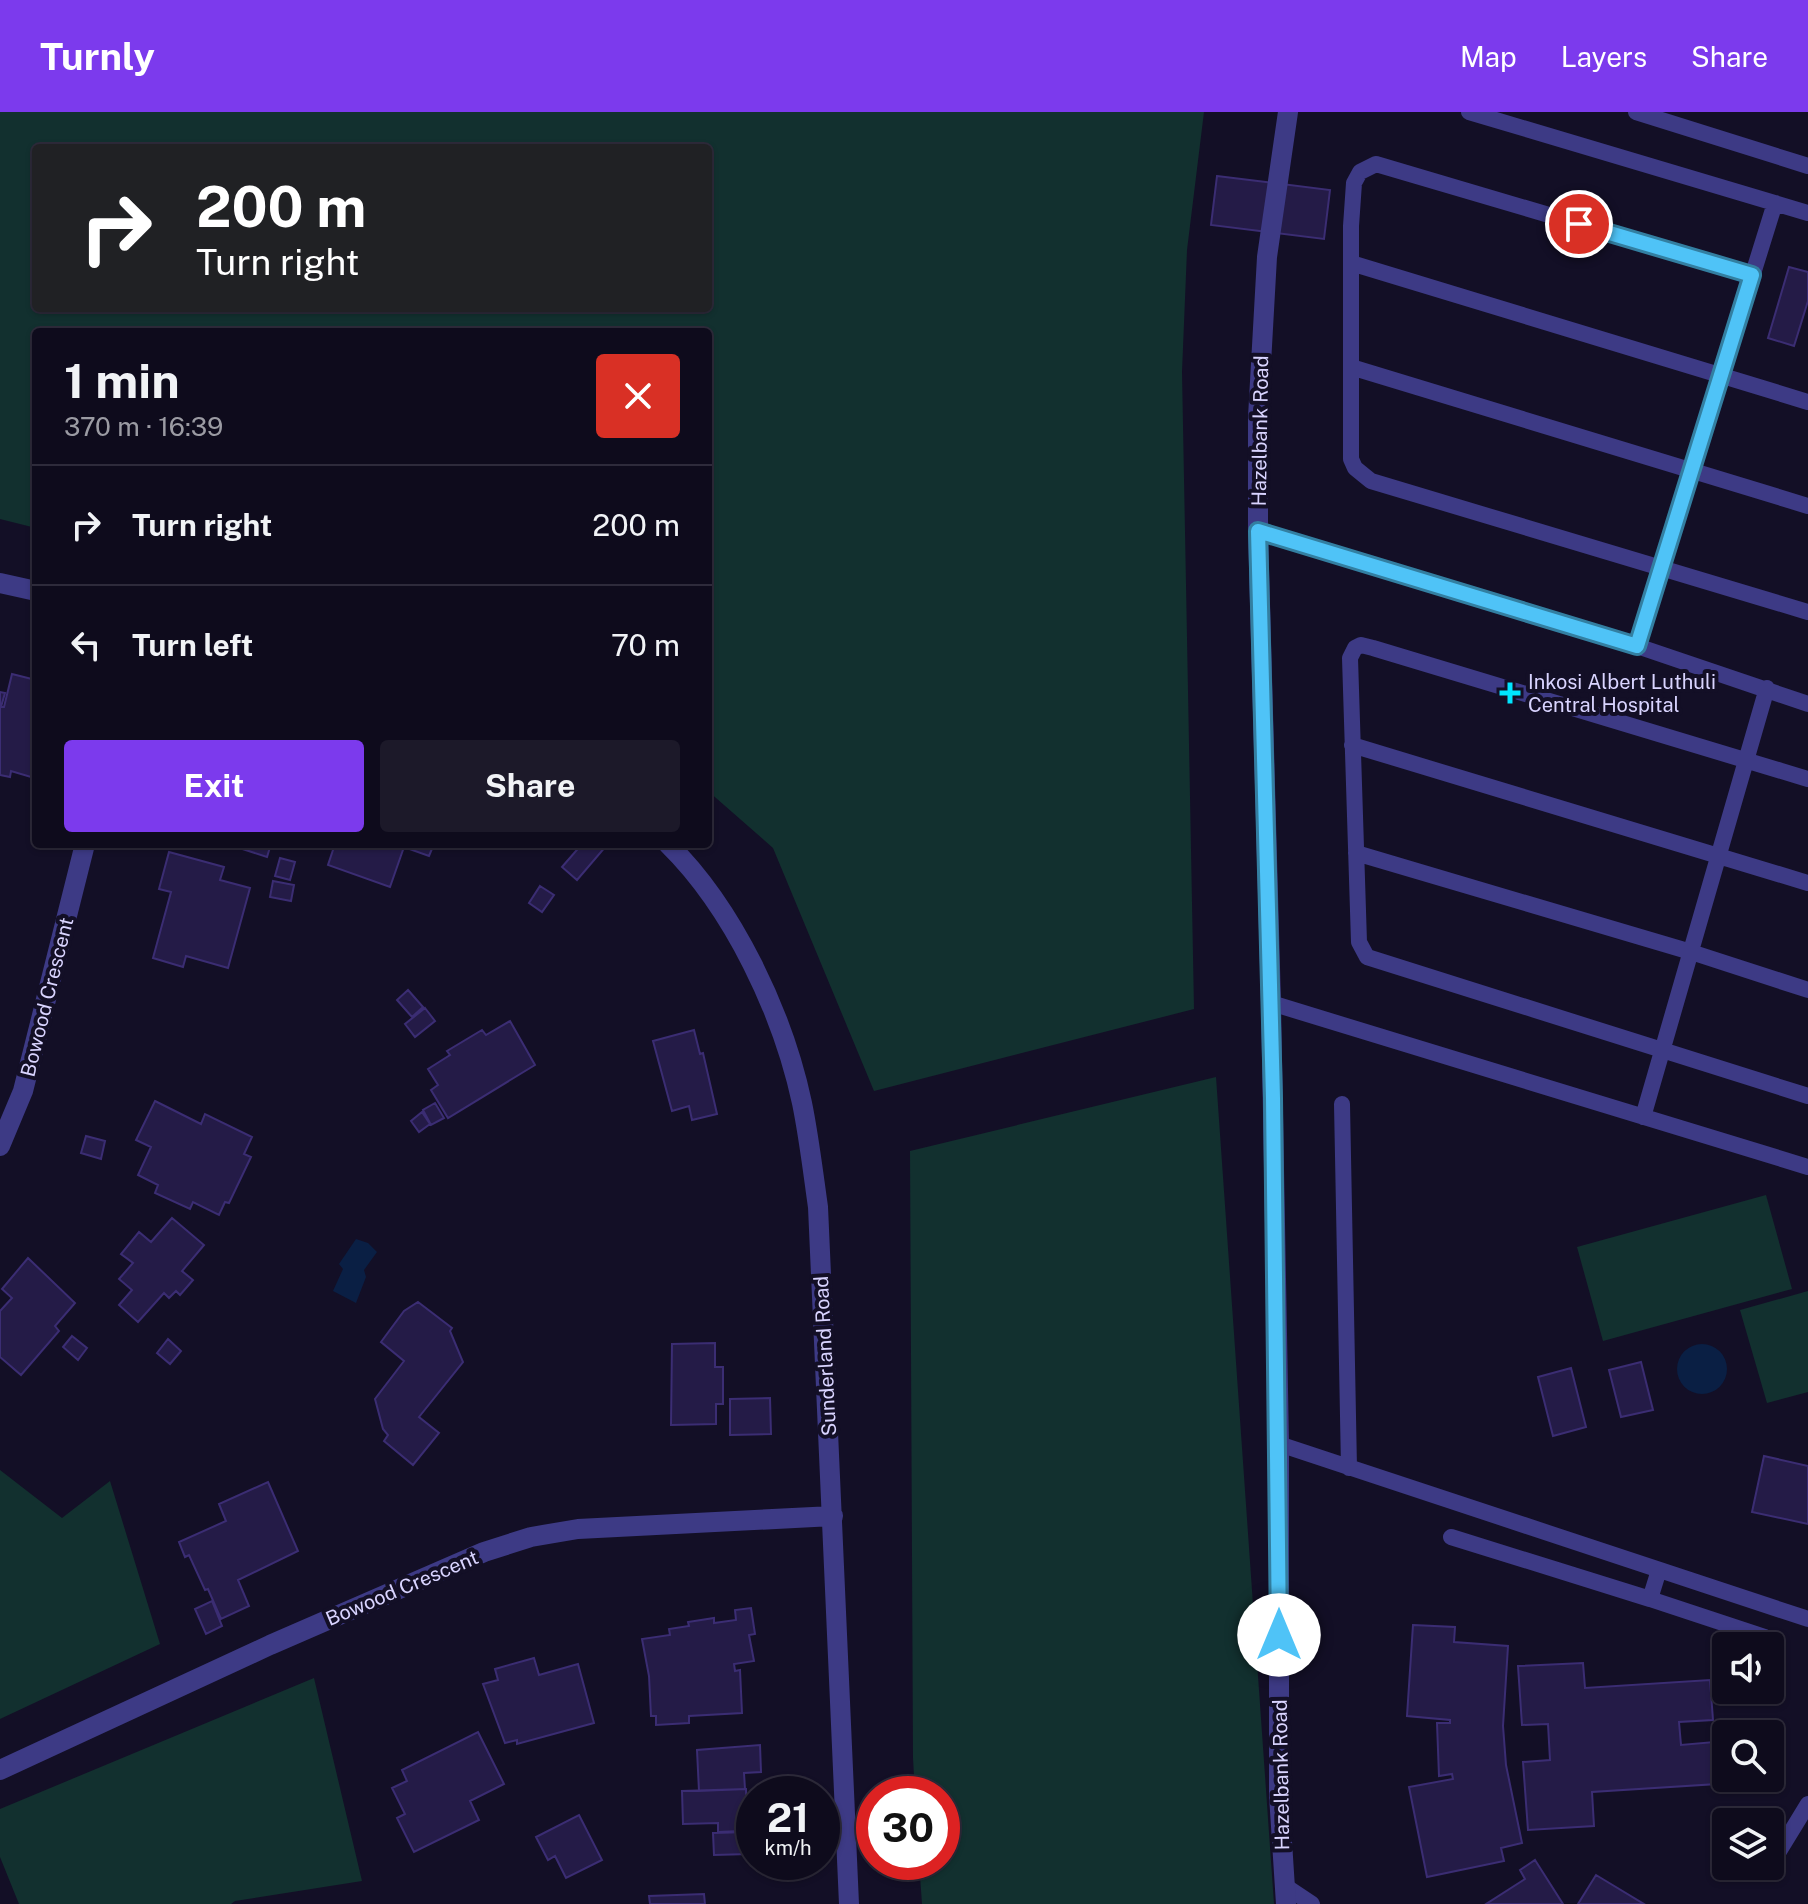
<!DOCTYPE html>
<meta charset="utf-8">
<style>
body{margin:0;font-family:"Public Sans",sans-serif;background:#1c1929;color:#f1f3f6;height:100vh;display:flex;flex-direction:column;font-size:30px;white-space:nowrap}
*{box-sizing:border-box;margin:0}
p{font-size:26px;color:#9b9ba3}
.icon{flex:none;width:44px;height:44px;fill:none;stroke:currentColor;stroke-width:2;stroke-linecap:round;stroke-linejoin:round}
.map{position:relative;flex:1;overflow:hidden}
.panel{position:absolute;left:32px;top:216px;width:680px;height:520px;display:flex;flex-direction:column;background:#0e0b1c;border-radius:8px;box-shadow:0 2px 6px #0004,0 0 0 2px #2e2b3b}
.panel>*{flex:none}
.guide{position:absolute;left:32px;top:32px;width:680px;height:168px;border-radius:8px;box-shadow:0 2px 6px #0004,0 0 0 2px #2e2b3b;background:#202124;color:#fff;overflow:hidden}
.tools{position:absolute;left:1712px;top:1520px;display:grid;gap:16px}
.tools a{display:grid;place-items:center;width:72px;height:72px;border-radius:8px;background:#0e0b1c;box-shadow:0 2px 6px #0004,0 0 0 2px #2e2b3b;font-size:40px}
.speed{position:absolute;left:736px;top:1664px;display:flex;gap:16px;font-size:40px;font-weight:700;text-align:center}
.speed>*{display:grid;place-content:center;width:104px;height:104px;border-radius:50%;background:#0e0b1c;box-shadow:0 2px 6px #0004,0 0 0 2px #2e2b3b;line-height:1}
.speed small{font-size:20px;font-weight:400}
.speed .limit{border:12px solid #d22;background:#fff;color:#111}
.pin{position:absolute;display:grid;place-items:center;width:68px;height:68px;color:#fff;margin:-34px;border:4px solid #fff;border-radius:50%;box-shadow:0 2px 8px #0007}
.me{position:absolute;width:88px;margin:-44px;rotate:0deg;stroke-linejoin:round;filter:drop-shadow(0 0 6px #0008)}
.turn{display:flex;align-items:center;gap:28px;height:168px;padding:0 32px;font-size:36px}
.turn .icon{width:104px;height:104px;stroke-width:2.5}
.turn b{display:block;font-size:56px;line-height:68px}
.round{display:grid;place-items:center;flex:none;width:84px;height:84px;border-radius:8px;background:#1c1929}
.overview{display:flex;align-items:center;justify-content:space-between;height:136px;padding:0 32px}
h1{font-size:48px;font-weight:700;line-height:60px}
.button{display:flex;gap:16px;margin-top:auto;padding:16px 32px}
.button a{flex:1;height:92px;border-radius:8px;background:#7c3aed;color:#fff;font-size:32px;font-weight:700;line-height:92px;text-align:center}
.button a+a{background:#1c1929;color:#f1f3f6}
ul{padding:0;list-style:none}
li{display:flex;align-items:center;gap:24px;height:120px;padding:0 32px;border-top:2px solid #2e2b3b}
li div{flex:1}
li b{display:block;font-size:30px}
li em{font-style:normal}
header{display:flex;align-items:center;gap:48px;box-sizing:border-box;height:112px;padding:0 40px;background:#7c3aed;color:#fff}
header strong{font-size:38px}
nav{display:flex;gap:44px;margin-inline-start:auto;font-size:28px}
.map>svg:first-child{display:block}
</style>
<header>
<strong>Turnly</strong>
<nav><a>Map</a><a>Layers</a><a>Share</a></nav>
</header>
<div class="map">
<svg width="1808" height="1792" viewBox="0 0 1808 1792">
<rect width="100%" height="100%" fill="#130f26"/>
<path fill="#12302f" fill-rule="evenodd" d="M0,0H1204L1187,138L1182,260L1194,897L874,979L773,736L708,679V220H36V416L0,407ZM36,36H708V196H36Z
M1216,965L1274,1792H922L919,1750H942V1682H915L913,1646L910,1039Z
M1766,1083L1792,1177L1603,1229L1577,1135Z
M1808,1179V1280L1767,1291L1740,1198Z
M0,1358L62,1406L110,1369L160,1532L0,1607Z
M314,1566L362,1769L235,1789L231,1792H19L0,1745V1697Z"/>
<path fill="#0a1f44" d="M356,1127L368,1131L377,1140L364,1158L366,1165L356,1191L333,1179L343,1157L339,1152Z
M1677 1257a25 25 0 1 1 50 0a25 25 0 1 1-50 0Z"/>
<path fill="#241b47" stroke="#3b2d73" stroke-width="2" d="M1217,64L1330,78L1324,127L1211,113Z
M1789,155L1808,160V189L1794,234L1768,226Z
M12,562L36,568V644L31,665L11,659L10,665L0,663V580L5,581L1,595H4Z
M227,732H271L267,745Z
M335,732H434L429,744L404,735L390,775L328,753Z
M582,732L607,733L577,768L562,755Z
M169,740L224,755L220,768L250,776L228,856L186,844L183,855L153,846L171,780L159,777Z
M280,746L295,750L290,768L275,764Z
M273,769L294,773L291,789L270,785Z
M540,774L554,783L542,800L529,791Z
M408,878L423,895L412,905L397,888Z
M425,896L435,909L415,925L405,912Z
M510,909L535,953L448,1006L431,978L438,973L428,957L450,943L447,939L482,918L486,923Z
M694,918L700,942L703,941L717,1002L692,1008L689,994L672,999L653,929Z
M155,989L201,1012L205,1002L252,1025L244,1042L251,1045L229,1091L225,1090L219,1103L193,1090L190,1097L155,1081L158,1073L138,1063L151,1035L136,1028Z
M435,991L444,1006L431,1013L423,998Z
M422,1000L430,1012L419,1020L411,1009Z
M86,1024L105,1029L101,1047L81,1041Z
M172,1106L204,1133L182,1159L193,1168L180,1183L176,1179L169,1186L164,1181L138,1210L119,1193L132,1178L119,1167L133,1151L121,1142L139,1120L151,1130Z
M28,1146L75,1191L55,1214L59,1219L21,1263L0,1245V1199L12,1186L2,1177Z
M418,1190L452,1216L450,1219L463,1250L419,1305L439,1321L413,1353L384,1329L388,1323L383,1317L375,1287L404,1249L381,1230L404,1199Z
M72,1224L87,1236L78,1248L63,1235Z
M168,1227L181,1239L170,1252L157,1241Z
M715,1231V1255H723V1292H716V1312L671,1313L672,1232Z
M1641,1250L1653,1298L1621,1305L1609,1258Z
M1571,1256L1586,1315L1553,1324L1538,1265Z
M770,1286L771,1322L730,1323V1287Z
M1764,1344L1808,1354V1412L1752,1400Z
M268,1370L298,1439L238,1468L249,1494L221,1507L208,1477L205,1478L189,1443L185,1445L179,1430L226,1409L219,1392Z
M212,1489L222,1514L206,1522L195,1497Z
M751,1496L755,1522L749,1523L754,1549L734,1552L735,1559L740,1558L742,1601L689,1604V1611L656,1613V1604H651L649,1564L642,1527L670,1523L669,1517L689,1514L688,1510L714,1506V1511L736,1508L735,1498Z
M1413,1513L1455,1515L1454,1530L1508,1534L1503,1614L1506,1653L1522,1731L1501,1736L1504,1749L1427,1765L1409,1675L1453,1667L1452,1662L1439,1664L1437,1611H1450V1608L1407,1604Z
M534,1546L539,1563L578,1552L594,1611L517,1632V1628L505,1631L483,1572L498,1568L495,1557Z
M1583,1551L1585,1576L1710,1568L1713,1608L1679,1610L1681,1633L1714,1630L1717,1672L1592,1680L1594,1714L1528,1718L1523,1650L1550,1648L1548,1612L1522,1613L1518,1554Z
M478,1620L504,1672L470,1689L479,1708L414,1740L397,1706L405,1702L392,1676L407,1669L402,1658Z
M760,1633L761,1660L744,1661L745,1677L699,1679L697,1638Z
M746,1677L747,1706H740L741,1719L718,1720V1711L683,1712L682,1679Z
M579,1703L602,1748L566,1766L555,1744L548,1748L536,1725Z
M748,1720L749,1742L714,1743L713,1721Z
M1535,1748L1563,1792H1486L1525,1767L1520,1758Z
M1596,1763L1644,1792H1578Z
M704,1782L705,1792H650L649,1784Z"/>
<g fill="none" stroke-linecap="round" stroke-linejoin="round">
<path stroke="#3d3a85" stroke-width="16" d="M1469,0L1808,101
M1636,0L1808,54
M1351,151L1808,290
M1752,163L1376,52L1360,60L1354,71L1351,114V347L1355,356L1371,369L1808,500
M1351,255L1808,394
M1258,419L1637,534L1808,592
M1637,534L1775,91
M1352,633L1808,771
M1808,667L1373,536L1361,533L1355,536L1350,546L1359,830L1367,845L1808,984
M1356,741L1691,840L1808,878
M1271,891L1808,1055
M1342,992L1349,1356
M1643,1005L1767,576
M1279,1332L1808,1507
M1451,1425L1650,1487L1659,1458
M1650,1487L1765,1525
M1770,1754L1808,1692
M1285,1774L1312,1792"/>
<path stroke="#3d3a85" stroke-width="20" d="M0,471L36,479
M668,732C734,797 783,902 802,991C809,1025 813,1060 818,1095L849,1792
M0,1034L23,979L85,732
M0,1658L270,1533L484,1440L531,1425L578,1417L833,1404
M1286,1792L1279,1683V1332L1271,891L1258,419V305L1267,145L1288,0"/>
</g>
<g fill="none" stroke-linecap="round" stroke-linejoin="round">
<g stroke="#337fa1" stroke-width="20">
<path id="route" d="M1279,1523L1273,986L1258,419L1637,534L1752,163L1579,112"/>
</g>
<use href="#route" stroke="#4fc3f7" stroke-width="14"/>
</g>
<path fill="#00e5ff" stroke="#130f26" stroke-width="3" d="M1506 569h8v8h8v8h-8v8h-8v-8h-8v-8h8z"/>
<g text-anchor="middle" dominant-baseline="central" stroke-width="8" stroke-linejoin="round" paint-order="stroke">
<g font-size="20" fill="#d9d4ff" stroke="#130f26">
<text transform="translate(1260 319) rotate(-89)">Hazelbank Road</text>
<text transform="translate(47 885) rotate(-76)">Bowood Crescent</text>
<text transform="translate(825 1244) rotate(-93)">Sunderland Road</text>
<text transform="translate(402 1476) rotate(-23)">Bowood Crescent</text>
<text transform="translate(1281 1663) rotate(-91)">Hazelbank Road</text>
</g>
<g font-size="20" fill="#d9d4ff" stroke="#130f26" text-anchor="start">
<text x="1528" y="570">Inkosi Albert Luthuli<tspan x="1528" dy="23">Central Hospital</tspan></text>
</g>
</g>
</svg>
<div class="tools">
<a><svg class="icon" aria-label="sound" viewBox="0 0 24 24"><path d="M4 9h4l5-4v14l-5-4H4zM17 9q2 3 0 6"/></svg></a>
<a><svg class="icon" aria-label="search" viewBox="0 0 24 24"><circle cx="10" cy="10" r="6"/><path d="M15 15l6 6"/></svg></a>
<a><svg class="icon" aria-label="layers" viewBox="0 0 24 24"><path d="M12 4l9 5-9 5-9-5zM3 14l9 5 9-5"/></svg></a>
</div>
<div class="speed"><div>21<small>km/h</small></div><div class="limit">30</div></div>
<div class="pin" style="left:1579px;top:112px;background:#d93025"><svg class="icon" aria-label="arrive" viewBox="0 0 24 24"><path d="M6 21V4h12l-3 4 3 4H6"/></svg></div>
<svg class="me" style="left:1279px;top:1523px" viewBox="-20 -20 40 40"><circle r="19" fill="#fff"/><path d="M0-13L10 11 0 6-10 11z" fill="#4fc3f7"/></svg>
<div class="guide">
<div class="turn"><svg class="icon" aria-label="right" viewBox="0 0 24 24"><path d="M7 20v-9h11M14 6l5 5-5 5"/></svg><div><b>200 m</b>Turn right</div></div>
</div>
<section class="panel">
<div class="overview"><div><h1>1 min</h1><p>370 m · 16:39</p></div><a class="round" style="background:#d93025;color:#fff"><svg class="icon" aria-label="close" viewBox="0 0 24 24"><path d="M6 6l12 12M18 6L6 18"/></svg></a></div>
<ul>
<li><svg class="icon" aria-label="right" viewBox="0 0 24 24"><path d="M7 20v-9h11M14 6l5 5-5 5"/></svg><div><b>Turn right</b></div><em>200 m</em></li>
<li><svg class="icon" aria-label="left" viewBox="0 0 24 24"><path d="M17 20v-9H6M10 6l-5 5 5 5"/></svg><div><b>Turn left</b></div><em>70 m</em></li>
</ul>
<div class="button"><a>Exit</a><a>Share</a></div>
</section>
</div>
